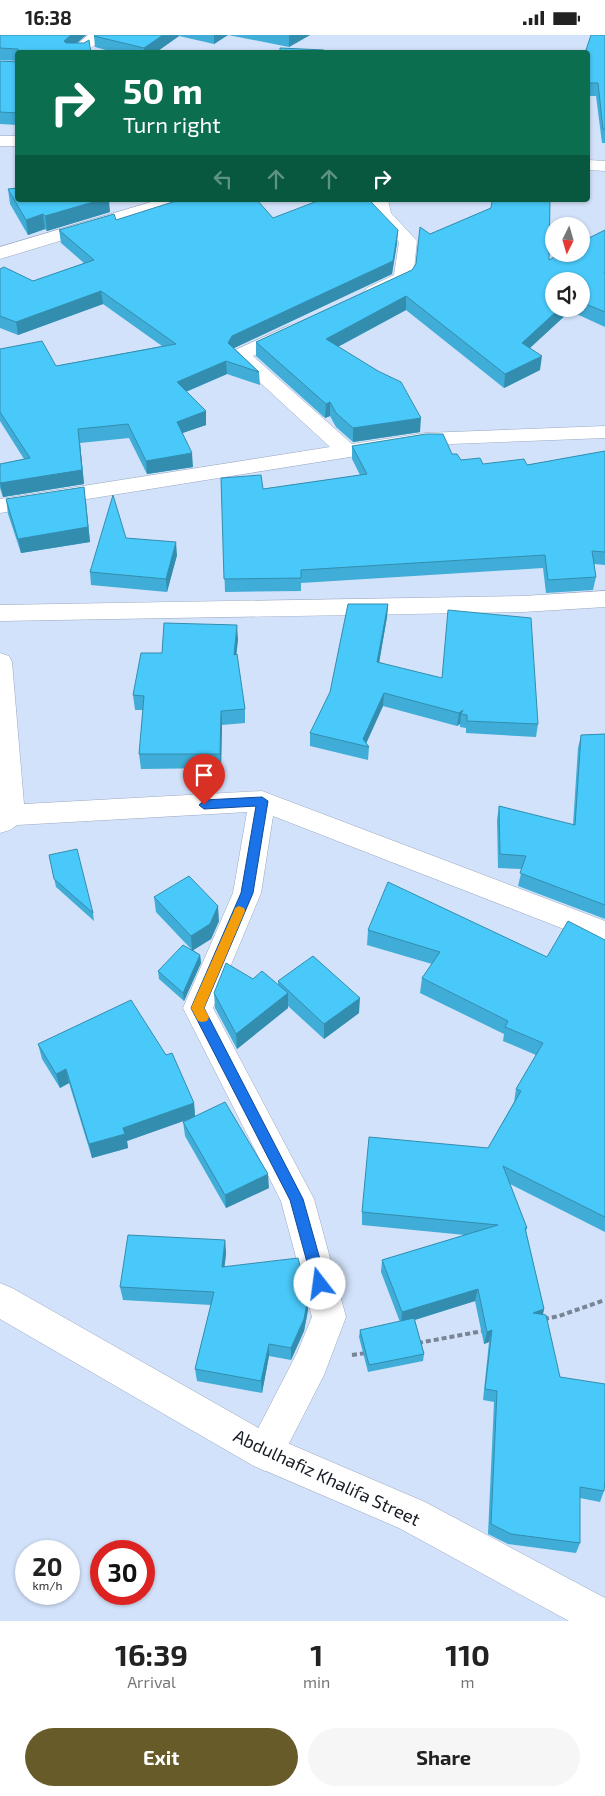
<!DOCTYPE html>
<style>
body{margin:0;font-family:"Exo 2",sans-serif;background:#f6f6f6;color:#222;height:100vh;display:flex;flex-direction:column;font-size:19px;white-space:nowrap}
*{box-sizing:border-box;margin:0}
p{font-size:16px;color:#767676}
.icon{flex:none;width:28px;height:28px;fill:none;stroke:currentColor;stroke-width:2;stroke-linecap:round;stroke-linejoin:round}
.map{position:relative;height:1586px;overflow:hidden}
.details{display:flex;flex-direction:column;background:#fff;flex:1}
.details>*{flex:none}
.banner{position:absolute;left:15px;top:15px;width:575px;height:152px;border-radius:5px;box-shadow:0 1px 4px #0004;background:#0b6e4f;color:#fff;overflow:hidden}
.needle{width:32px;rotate:185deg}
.tools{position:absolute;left:545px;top:182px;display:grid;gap:10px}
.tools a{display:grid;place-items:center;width:45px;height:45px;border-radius:50%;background:#fff;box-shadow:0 1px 4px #0004;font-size:25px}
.speed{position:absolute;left:15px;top:1505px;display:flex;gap:10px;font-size:25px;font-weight:700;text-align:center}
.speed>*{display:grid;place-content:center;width:65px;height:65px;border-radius:50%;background:#fff;box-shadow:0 1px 4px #0004;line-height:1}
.speed small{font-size:12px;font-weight:400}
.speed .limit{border:8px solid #d22;background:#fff;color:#111}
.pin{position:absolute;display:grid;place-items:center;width:42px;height:42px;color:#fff;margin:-51px -21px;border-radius:50% 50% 50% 0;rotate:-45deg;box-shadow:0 0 5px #0007}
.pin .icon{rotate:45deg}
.me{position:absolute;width:55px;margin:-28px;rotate:345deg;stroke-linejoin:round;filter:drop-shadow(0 0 4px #0008)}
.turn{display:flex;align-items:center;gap:18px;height:105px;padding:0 25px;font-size:22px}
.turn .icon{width:65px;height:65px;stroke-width:2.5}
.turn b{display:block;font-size:35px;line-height:42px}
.lanes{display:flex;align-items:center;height:48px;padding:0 25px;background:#0003;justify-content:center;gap:25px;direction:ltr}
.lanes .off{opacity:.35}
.eta{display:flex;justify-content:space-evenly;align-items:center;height:85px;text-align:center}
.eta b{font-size:30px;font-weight:700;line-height:35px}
.cta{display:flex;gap:10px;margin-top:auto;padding:10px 25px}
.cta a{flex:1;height:58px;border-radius:30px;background:#675c29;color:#fff;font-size:20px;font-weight:700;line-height:58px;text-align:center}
.cta a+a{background:#f6f6f6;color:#222}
.status{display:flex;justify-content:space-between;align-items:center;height:35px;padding:0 25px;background:#fff;direction:ltr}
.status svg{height:14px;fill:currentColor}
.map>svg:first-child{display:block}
</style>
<div class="status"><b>16:38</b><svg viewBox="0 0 49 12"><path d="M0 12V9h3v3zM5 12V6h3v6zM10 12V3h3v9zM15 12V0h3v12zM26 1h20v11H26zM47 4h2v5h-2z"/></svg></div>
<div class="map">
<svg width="605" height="1586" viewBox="0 0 605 1586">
<rect width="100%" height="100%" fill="#d2e2fa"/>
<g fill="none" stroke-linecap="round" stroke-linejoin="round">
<g stroke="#9ba9c0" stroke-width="1">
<path id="street" d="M88,0H106L85,18H67Z
M158,165H186L183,169L0,224V212Z
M370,165H388L391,178L417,206L413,243L410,247L381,261L374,263L367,261L364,257L367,253L394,240L399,207L373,179Z
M290,290L297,292L300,296L297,300L253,321L352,409L425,398L605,391V403L425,410L0,478V464L330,412L230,320L233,316Z
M605,556V572L523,577L0,586V570L523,561Z
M0,618L9,621L12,627L24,769L262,756L605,886V910L273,781L261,858L213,973L314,1164L346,1282L324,1340L278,1430L265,1436L252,1430L246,1417L297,1318L312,1282L281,1166L183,973L233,858L247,777L17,790L10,795L0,798Z"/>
</g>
<g stroke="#9ba9c0" stroke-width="1">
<path id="secondary" d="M0,1248L12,1253L278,1404L425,1467L605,1563V1586H569L399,1493L252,1430L0,1284Z"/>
</g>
<g stroke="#9ba9c0" stroke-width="1">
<path id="highway" d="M0,101H18V111H0Z
M588,125L605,126V136L588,135Z"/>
</g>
<path stroke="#798495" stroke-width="4" stroke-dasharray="5 3" stroke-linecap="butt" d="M544,1284L559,1281L605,1265
M418,1308L483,1296
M352,1320L366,1318"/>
<use href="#street" fill="#fff" fill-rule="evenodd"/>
<use href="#secondary" fill="#fff" fill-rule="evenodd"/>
<use href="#highway" fill="#fff" fill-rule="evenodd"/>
</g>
<path fill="#3fadd7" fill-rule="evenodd" d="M0,0H86L76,8L18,26L0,25Z
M95,0H310L289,12L228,0L214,9L179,1L155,18H116L95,12L94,1Z
M605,0V108H602L596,61H588V18Z
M0,26L18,27V90L0,89Z
M8,154L110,177L47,196L45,194L28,200L10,169Z
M492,165H550L549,225L605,195V292L570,276L530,313L540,335L504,353L406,275L338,312L420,397L353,407L336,392L330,381L325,383L256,321V307L412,235L416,229L430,199L491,173ZM581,246V274H554Z
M372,168L397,208L392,239L234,313L259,337L260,350L227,339L186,357L206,390L182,398L193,432L147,439L129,403L80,408L84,449L3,462L0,453V429L24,424L0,386V314L56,331L162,311L103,269L18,300L0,293V234L33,246L84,228L61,208L59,195L116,185L273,183Z
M352,411L452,419L461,425L483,429L527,430L605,416V530L594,529L596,542L593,555L546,558L543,533L301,548V556L225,557L221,443L263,454L360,440L352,424Z
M6,464L86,466L90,507L21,518L8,479Z
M177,520L167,557L91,550L90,537Z
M388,569L387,582L379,627L538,689L536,702L466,698V693L460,692V689L457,691L383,671L366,708L369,712L368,725L310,711V698Z
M238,604L236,619L245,674V688L222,690L221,733L141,734L139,719L143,675H135L133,660L162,618Z
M605,699V884L518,851L522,834L498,833L497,785L499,771L573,790L578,713L581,700Z
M49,820L93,878L94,886L56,852Z
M154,862L219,886L211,904L193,915L200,920L201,928L184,966L159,944L158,936L191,914L156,877Z
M368,895L547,922L605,905V1197L510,1149L527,1193L526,1196L544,1274L543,1280L560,1342L604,1456L600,1467L580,1463V1508L576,1518L508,1509L488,1499L494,1367L483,1365L489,1307L484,1309L475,1266L415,1285L424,1319L423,1326L368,1337L359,1302L360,1295L400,1287L381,1237L382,1225L465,1200L362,1190V1177L488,1113L514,1067L516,1054L536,1020L503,1006L504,999L420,958L422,943L432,929L367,910Z
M278,946L359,978L324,1004L288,971V973L237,1014L215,973L214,958L278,950Z
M38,1009L194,1068L195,1081L269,1153L226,1173L185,1101L183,1086L127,1106L128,1113L92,1123L69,1048L60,1053L42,1024Z
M225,1205L226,1219L224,1231L308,1263V1275L304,1296L291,1325L269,1321L262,1358L197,1346L195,1334L211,1270L123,1265L120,1252Z"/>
<path fill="#338daf" d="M71,0H86L66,18L64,6Z
M163,0H179V1L155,18H145L144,13Z
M214,0H228L214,9Z
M290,0H310L289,12V1Z
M100,165H109L110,177L47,196L45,181Z
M43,179L45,194L28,200L26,185Z
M398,195L397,208L392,239L232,314L228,308L232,301Z
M101,256L103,269L18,300L16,287Z
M406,261V275L326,318V304Z
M559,274H570V276L520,322L522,308Z
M542,321L540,335L504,353L505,339Z
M226,326L227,339L178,360L177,347Z
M330,367V381L325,383L326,369Z
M206,376V390L177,400V387Z
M421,383L420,397L353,407V393Z
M80,408L84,449L3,462L0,448Z
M192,418L193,432L147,439L146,426Z
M84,452L90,507L21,518L18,504Z
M176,507L177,520L167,557L166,544Z
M388,569L387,582L377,640V627Z
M237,590L238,604L235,634L234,620Z
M384,658L383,671L365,711L363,704Z
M463,675L461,679L460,689L457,691L459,678Z
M221,676L222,690L221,733L220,719Z
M218,871L219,886L211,904L192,916L191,901Z
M200,920L201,928L184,966L183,958Z
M288,958V973L237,1014L236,999Z
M360,963L359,978L324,1004V989Z
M66,1034L69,1048L60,1053L56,1039Z
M194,1068L195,1082L127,1106L128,1113L92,1123L89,1109L123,1093Z
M268,1139L269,1153L226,1173L225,1160Z
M225,1205L226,1219L223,1245L222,1232Z
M478,1254L475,1266L401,1289L402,1277Z
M308,1263V1275L304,1296L291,1325V1313Z
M544,1274L541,1286L533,1278Z
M492,1295L489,1307L484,1309L487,1297Z
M269,1309V1321L262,1358L261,1346Z"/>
<path fill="#49c9fa" stroke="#338daf" d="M0,0H71L64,6L66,8H84L89,5L91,18H18V14L0,13Z
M95,0H163L144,13L94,1Z
M591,0H605V94H603L598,48H589L588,41V18H585Z
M280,13L324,15L323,18H280Z
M0,26L18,27V78L0,77Z
M18,153V165H100L45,181L43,179L26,185L8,154Z
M179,165H257L273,183L320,165H371L372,168L398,195L393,226L232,301L228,308L259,337L226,326L177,347L206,376L177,387L192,418L146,426L128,389L78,394L82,435L0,448V429L30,423L0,377V314L42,306L56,331L176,309L101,256L16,287L0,281V234L4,232L33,246L94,225L59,195L114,179L116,185Z
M492,165H550L549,225L560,219H581V207L605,195V237L604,238H605V277L581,267V246H554V274H559L522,308L542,321L505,339L406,261L326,304L378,336L401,347L421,383L353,393L336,378L330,367L326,369L256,307L412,235L416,229L420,192L430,199L491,173Z
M426,399H443L452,419H457L461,425L480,423L483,429L524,424L527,430L605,416V517L592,516L596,542L548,545L545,520L301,535V543L224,544L221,443L261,440L263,454L367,439L352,411Z
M84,452L88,492L18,504L6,464Z
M113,460L126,503L176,507L166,544L90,537Z
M348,569H388L377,627L442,643L448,575L531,583L538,689L467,686V680L461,679L463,675L459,678L384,658L363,704L369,712L310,698L330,657Z
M164,588L237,590L234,620L237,619L245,674L221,676L220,719H139L144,661L133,660L141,618H162Z
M605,699V870L520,838L526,821L500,819L499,771L575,790L581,700Z
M77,814L93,878L54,844L49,820Z
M189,841L218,871L210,889L191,901L154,862Z
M388,847L547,922L568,886L605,905V1182L503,1131L527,1193H525L544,1274L533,1278L546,1280L560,1342L605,1349V1444L604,1456L580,1452V1508L511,1499L491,1489L497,1356L485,1354L492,1295L487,1297L478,1254L402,1277L382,1225L498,1190L362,1177L369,1102L488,1113L521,1056L516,1054L543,1008L505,992L508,986L422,943L440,917L368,895Z
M183,910L200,920L183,958L158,936Z
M313,921L360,963L324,989L278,946Z
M226,928L253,944L262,936L288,958L236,999L214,958Z
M131,965L166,1020L172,1018L194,1068L123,1093L125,1099L89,1109L66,1034L56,1039L38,1009Z
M225,1067L268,1139L225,1160L183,1087Z
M128,1200L225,1205L222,1232L298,1223L308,1263L304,1284L291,1313L269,1309L261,1346L195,1334L214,1257L120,1252Z
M414,1283L424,1319L369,1330L360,1295Z"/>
<path fill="#1a73e8" stroke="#114b97" d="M262,762L268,766L253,858L204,973L303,1164L327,1249L325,1253L320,1255L315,1253L313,1249L290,1165L191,973L241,858L256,771L204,774L199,770L204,765Z"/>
<path fill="#f59e0b" d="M239,871L244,873L245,876L204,973L209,982L207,986L202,987L198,986L191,973L234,876L235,873Z"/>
<g text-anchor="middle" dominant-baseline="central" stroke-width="4.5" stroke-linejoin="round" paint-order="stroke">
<g font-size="18" fill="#161b24" stroke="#fff">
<text transform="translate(327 1442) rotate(25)">Abdulhafiz Khalifa Street</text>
</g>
</g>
</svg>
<div class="tools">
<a><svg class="needle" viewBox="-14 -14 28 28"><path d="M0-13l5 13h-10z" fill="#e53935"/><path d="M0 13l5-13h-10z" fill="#767676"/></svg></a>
<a><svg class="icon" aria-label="sound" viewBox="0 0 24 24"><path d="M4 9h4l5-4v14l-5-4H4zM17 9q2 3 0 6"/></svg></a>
</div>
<div class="speed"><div>20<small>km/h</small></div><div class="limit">30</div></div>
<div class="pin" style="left:204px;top:770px;background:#d93025"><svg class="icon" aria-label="arrive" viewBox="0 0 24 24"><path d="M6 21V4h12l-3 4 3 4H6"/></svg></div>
<svg class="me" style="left:320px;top:1249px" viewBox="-20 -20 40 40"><circle r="19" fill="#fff"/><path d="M0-13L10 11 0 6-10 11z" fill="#1a73e8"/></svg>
<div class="banner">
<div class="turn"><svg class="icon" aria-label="right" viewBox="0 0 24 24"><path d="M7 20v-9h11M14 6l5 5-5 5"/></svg><div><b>50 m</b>Turn right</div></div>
<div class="lanes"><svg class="icon off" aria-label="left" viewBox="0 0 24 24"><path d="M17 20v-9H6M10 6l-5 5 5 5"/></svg><svg class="icon off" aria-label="ahead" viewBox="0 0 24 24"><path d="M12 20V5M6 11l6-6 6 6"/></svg><svg class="icon off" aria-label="ahead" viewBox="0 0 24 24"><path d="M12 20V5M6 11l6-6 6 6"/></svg><svg class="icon" aria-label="right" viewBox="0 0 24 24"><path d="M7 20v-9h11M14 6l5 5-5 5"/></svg></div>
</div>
</div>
<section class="details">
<div class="eta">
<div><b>16:39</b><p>Arrival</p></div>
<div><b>1</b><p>min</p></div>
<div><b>110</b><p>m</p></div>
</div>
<div class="cta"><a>Exit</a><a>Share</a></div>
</section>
